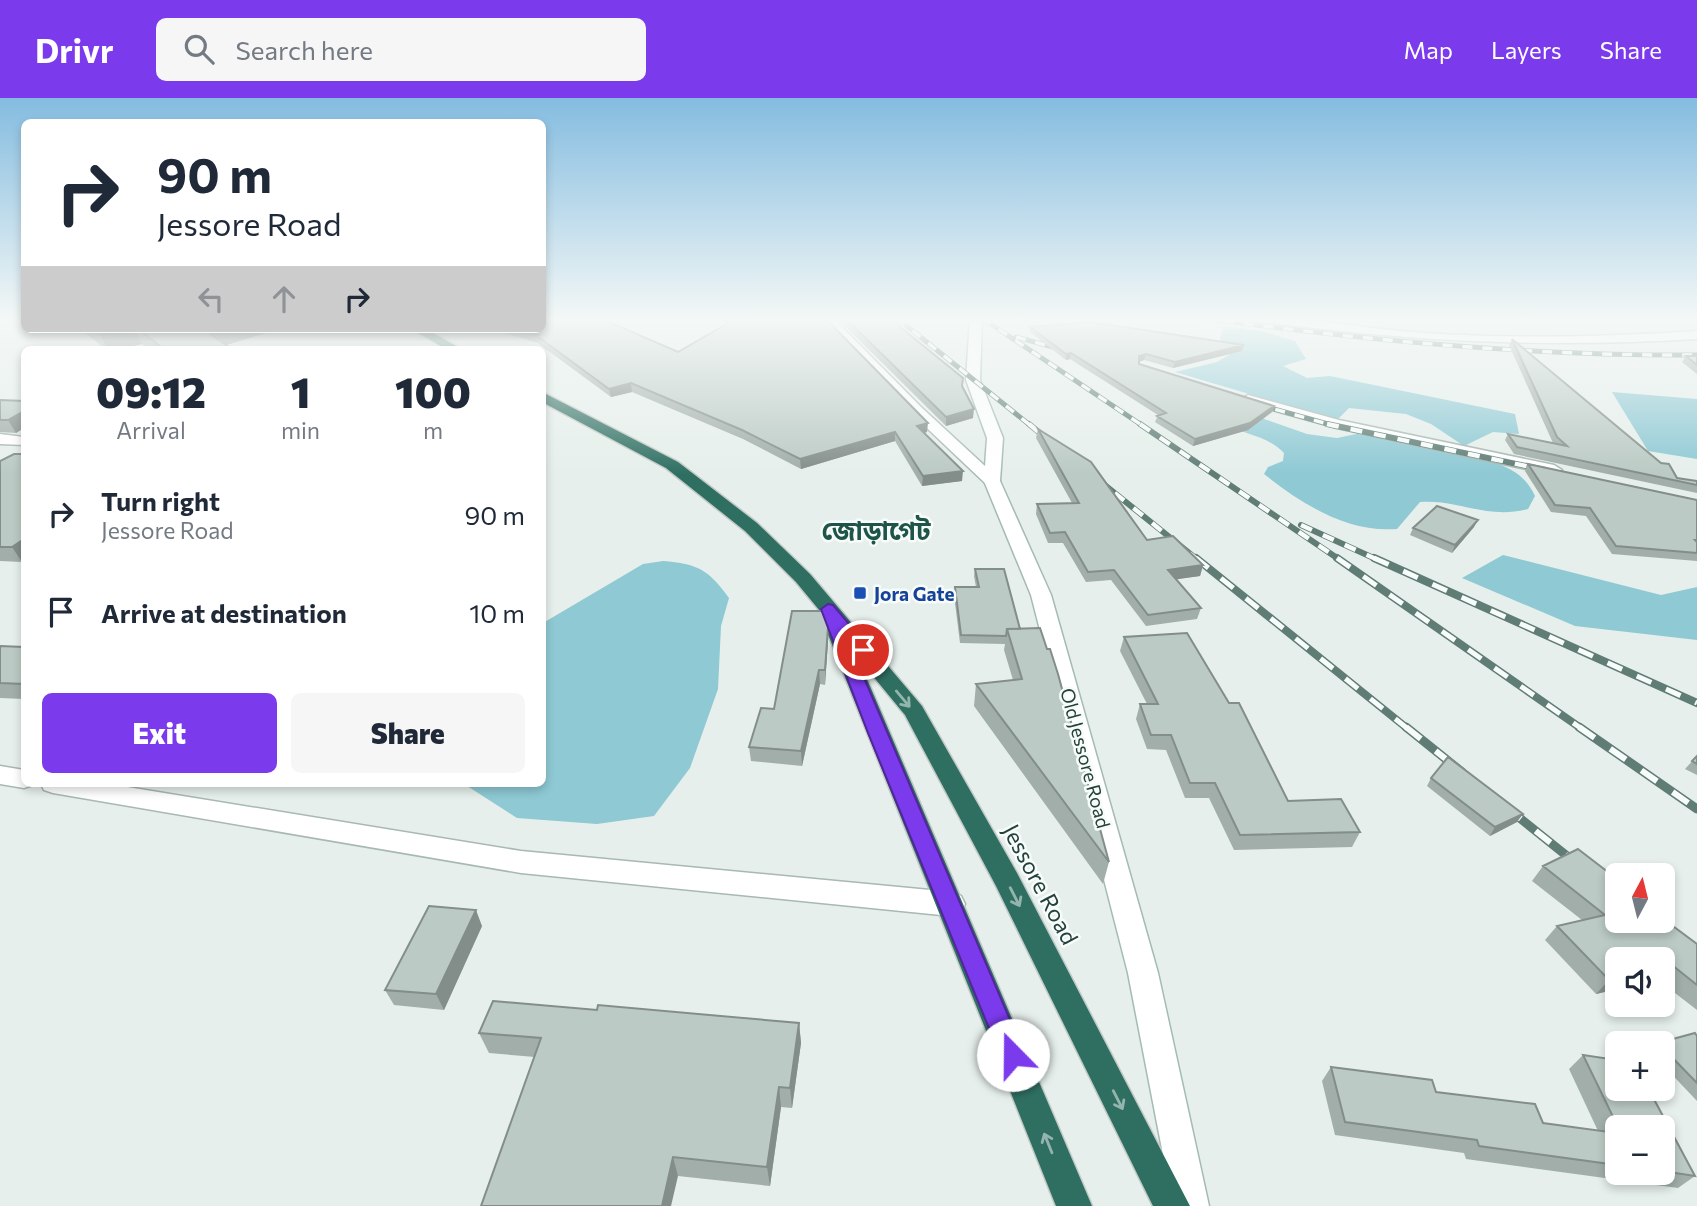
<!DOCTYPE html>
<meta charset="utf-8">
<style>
body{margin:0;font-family:Commissioner,"Noto Sans Bengali",sans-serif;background:#f6f6f7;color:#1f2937;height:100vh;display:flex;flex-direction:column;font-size:26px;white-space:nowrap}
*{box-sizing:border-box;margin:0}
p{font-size:23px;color:#747a83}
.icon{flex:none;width:38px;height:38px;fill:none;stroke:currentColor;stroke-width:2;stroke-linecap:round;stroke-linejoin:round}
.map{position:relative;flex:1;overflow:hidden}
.panel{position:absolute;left:21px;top:248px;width:525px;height:441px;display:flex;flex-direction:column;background:#fff;border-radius:10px;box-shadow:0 4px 10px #0003}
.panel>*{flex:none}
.banner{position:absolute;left:21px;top:21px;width:525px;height:214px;border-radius:10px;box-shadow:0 4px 10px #0003;background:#fff;color:#1f2937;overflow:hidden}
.needle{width:46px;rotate:7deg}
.fabs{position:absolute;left:1605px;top:765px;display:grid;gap:14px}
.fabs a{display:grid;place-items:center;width:70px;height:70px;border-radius:10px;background:#fff;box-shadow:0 4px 10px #0003;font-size:35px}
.pin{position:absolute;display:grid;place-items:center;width:60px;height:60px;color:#fff;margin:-30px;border:4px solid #fff;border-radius:50%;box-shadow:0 2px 7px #0007}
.me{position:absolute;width:77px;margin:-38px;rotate:338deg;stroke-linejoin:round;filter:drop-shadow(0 0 5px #0008)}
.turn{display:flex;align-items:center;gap:24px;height:147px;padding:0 21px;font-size:32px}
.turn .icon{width:91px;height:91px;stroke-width:2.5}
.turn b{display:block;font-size:49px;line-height:60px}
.lanes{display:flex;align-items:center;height:66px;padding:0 21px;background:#0003;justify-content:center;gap:35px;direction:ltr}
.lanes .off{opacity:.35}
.eta{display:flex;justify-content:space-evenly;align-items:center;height:119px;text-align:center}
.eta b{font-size:42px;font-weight:800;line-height:49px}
.action{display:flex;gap:14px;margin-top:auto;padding:14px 21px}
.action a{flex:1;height:80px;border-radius:10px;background:#7c3aed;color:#fff;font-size:28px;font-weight:800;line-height:80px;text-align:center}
.action a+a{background:#f6f6f7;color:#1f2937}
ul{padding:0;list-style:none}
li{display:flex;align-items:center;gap:21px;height:98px;padding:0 21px}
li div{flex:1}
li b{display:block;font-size:26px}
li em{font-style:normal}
header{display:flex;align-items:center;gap:42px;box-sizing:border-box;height:98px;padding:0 35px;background:#7c3aed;color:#fff}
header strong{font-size:33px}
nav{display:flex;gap:38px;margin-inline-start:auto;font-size:24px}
.search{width:490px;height:63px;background:#f6f6f7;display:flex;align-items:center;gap:18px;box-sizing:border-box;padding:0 24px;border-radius:10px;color:#747a83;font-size:26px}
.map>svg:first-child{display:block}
</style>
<header>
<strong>Drivr</strong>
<div class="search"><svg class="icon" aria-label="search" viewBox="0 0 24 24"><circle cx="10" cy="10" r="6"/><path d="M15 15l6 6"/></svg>Search here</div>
<nav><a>Map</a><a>Layers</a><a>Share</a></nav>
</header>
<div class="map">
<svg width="1697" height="1108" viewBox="0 0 1697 1108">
<rect width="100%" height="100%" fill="#e6efeb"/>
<path fill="#8ec9d4" d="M1224,228L1262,233L1295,243L1306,261L1283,268L1307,280L1330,278L1515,316L1519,336L1493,334L1464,348L1431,326L1406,316L1349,310L1337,322L1175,274L1217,264L1229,257L1220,240Z
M1612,294L1697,301V361L1648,353Z
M1205,300L1307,336L1337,340L1361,335L1491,363C1512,371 1525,377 1535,398L1528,411C1487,422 1458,401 1420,404L1397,431C1347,435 1302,406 1264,376L1268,369L1283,363L1284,355C1268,338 1246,337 1227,327C1218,323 1211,309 1205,300Z
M1503,457L1661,497L1697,489V542L1575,528L1462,480Z
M663,463C698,466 708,471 729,500L721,528L718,591L690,670L654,718L597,726L517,720L464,686H542L543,525L643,466Z"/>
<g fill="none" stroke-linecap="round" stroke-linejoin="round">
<g stroke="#a8b8b2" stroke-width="3">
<path id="street" d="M821,220H833L921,309L998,380L1000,383L998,386H986L911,315Z
M1248,297L1339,322L1554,367L1562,372L1554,377L1337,330L1243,304L1241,301Z
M0,336L24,339V347L0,346Z
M0,668L24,672V686L33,687L24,690L0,686Z
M41,686H109L521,753L951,794L961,798L965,806L961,814L951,818L521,775L53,695L44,692Z"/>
</g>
<g stroke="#a4bbb3" stroke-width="3">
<path id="secondary" d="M970,220H982L980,282L1003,340L1000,383L1051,497L1158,875L1209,1108H1173L1128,875L1031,497L984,383L987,340L966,282Z
M1256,220C1312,220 1369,231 1425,235C1516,241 1606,239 1697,233V241C1550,250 1406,244 1261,223Z"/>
</g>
<g stroke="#c2cac8" stroke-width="3">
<path id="highway" d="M411,231H426L463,252H448Z
M542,294L678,364L757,425L810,476L922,608L1017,775L1190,1108H1153L996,788L905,617L858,560L1092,1108H1056L825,529L829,524L796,484L745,433L666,370L542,304Z"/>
</g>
<use href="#street" fill="#fff" fill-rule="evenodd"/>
<use href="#secondary" fill="#fff" fill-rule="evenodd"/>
<use href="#highway" fill="#2f6f62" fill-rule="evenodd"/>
<g stroke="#5f7d75" stroke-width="5">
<path id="rail-far3" d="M897,220L1031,328
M982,220L1143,328
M1204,220C1368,243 1531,258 1697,257
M1016,239L1064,252
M1256,306L1335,328"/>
</g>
<g stroke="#5f7d75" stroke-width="6">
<path id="rail-far2" d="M1029,326L1052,345
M1140,326L1340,462
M1327,326L1545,372
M1096,380L1198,462
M1301,427L1378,462"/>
</g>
<g stroke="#5f7d75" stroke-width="8">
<path id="rail-far1" d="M1196,460L1408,631
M1337,460L1582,631
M1374,460L1697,605"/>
</g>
<g stroke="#5f7d75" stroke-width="9">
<path id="rail" d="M1406,629L1462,674
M1579,629L1697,711
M1506,709L1582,770"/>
</g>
<use href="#rail-far3" stroke="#f7fbf9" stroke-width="3.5" stroke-dasharray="10" stroke-linecap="butt"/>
<use href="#rail-far2" stroke="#f7fbf9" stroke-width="4.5" stroke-dasharray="12" stroke-linecap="butt"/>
<use href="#rail-far1" stroke="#f7fbf9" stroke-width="5" stroke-dasharray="16" stroke-linecap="butt"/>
<use href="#rail" stroke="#f7fbf9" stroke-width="6" stroke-dasharray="19" stroke-linecap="butt"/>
</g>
<path fill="#a1aea9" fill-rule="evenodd" d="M722,220H825L927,334L924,335L962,383L922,388L895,343L801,371L743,341L632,294L611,299L539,246L538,245L491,231H542L678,254L726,226Z
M837,220H889L962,288L973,320L946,328Z
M1030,229L1242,253L1173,270L1144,262L1139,264V266L1274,308L1272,314L1248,332L1193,348L1155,324L1158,317L1070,261L1066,262L1030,234Z
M80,231H279L226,247L233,252H150L142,246L114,252H107Z
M1512,241L1677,380L1697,383V395L1514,356L1505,342L1508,336L1553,345L1509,247Z
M1686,258H1697V276L1682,264Z
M0,302L24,303V330L16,335L0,334Z
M1038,331L1147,442L1203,467L1200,478L1176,481L1201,510L1197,521L1146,528L1111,482L1086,484L1063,445H1048L1036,416L1037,406L1072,405L1036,340Z
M24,356V463L22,464L0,463V363Z
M1528,366L1697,402V463L1612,456L1586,418L1551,414L1525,373Z
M1474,429L1452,455L1410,437L1413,430Z
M975,471L1020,531L1109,764L1103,786L974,608L976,586L1013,582L1004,552L1005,546L960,545L954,497L955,489H976L974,478Z
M828,529L825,587L820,586L802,668L751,663L749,649Z
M1124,539L1288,703L1360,734L1352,749L1234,752L1209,700H1185L1166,652L1147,651L1136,621L1140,606H1147L1120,553Z
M0,548L24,549V601L0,600Z
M1697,658V677L1685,671Z
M1431,680L1517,724L1490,738L1427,688Z
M1543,768L1617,822L1697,846V912L1662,885V861H1617V891L1596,896L1545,842L1557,828L1582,822L1532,783Z
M482,828L444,912L394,907L385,892Z
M597,912L799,925L801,945L792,1010L781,1009L770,1088L678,1078L535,959L489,955L479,935Z
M1697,938V1003L1662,966V945Z
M1583,957L1617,962V990H1648L1695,1078L1678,1090L1466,1061L1464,1055L1335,1037L1322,983L1331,969L1432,982L1436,994L1535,1006L1543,1025L1598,1033L1569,971ZM1617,1029H1662V1074H1617Z"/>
<path fill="#838d89" d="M116,231H135L142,246L114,252H108L99,235Z
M208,231H279L213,251L204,232Z
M1244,247L1242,253L1173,270L1175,264Z
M1071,255L1070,261L1066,262V256Z
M1146,256L1144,262L1138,264L1139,258Z
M631,285L632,294L611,299L609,291Z
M1274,308L1272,314L1248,332L1193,348L1195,341Z
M974,311L973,320L946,328V319Z
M24,313V330L16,335L8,322Z
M928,325L927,334L917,337V328Z
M895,334V343L801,371L800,361Z
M963,373L962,383L922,388L923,378Z
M1478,422L1474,429L1452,455L1455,447Z
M24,441V463L22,464L12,449Z
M1203,467L1200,478L1165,483L1168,472Z
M828,529V543L825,587V572Z
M819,572L820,586L802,668L801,653Z
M1523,716L1517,724L1490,738L1495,729Z
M476,812L482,828L444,912L436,896Z
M1672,867L1662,877V870Z
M1617,880V891L1596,896L1609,882Z
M799,925L801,945L792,1010L790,990Z
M779,989L781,1009L770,1088L767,1069Z
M673,1059L678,1078L671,1108H662Z"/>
<path fill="#bbcac4" stroke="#838d89" stroke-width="2" d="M542,220H600L678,254L730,224L727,220H825L928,325L917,328L963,373L923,378L895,334L800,361L742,332L631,285L609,291L537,238L539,237L517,231H542Z
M845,220H889L963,280L962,288L974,311L946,319Z
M1090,224L1244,247L1175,264L1146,256L1139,258V266L1274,308L1250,325L1195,341L1157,318L1166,315L1071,255L1066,256L1030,229Z
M94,231H116L99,235Z
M138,231H208L204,232L233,252H165Z
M1512,241L1661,365L1669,366L1677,380L1697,383V387L1517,349L1508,336L1567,348L1557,339Z
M1686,258H1697V267Z
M0,302L24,303V313L8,322H0Z
M1038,331L1091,364L1147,442L1173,438L1203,467L1168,472L1201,510L1148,517L1114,472L1088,474L1065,434L1050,435L1037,406L1079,405Z
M14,356H24V441L12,449H0V363Z
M1528,366L1697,402V442H1695L1697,444V455L1616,448L1590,410L1555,407Z
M1437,408L1478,422L1455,447L1413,430Z
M975,471H1004L1020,531H1007L1006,538L961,537L955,489H979Z
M792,513H823L828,529L825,572H819L801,653L749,649L761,610L774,611Z
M1040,530L1047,551H1050L1058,576L1109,764L976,586L1022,581L1007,531Z
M1187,535L1229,605H1239L1288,703L1341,701L1360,734L1240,737L1215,685H1190L1171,637H1151L1140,606H1158L1124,539Z
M0,548L24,549V586L0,585Z
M1697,658V666L1692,663Z
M1448,659L1523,716L1495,729L1431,680Z
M1578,751L1617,781V822H1662V820L1697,846V887L1672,867L1662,870V861H1617V880L1609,882L1557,828L1605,817L1543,768Z
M429,808L476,812L436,896L385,892Z
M493,903L597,912L598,907L799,925L790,990L779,989L767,1069L673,1059L662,1108H481L541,940L479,935Z
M1695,935L1697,938V985L1662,949V945H1658Z
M1583,957L1617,962V990H1648L1695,1078L1662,1073V1029H1618Z
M1331,969L1432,982L1436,994L1535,1006L1543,1025L1617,1035V1067L1479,1048L1477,1042L1345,1024Z"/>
<defs><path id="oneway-shaft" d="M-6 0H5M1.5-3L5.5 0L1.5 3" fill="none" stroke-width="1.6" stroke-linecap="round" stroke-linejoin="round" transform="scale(1.75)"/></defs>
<g stroke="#93b5ae">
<use href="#oneway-shaft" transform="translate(903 601) rotate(50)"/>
<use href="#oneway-shaft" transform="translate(1015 799) rotate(63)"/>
<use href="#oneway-shaft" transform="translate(1118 1002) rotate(63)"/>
<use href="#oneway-shaft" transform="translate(1048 1045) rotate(-112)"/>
</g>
<linearGradient id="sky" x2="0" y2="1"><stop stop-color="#84bce0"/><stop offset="0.59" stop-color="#f4f8f6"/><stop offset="1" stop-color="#f4f8f6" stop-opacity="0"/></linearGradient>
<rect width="1697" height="376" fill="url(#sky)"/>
<path fill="#7c3aed" stroke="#51269a" stroke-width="2" d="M828,506L833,507L871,552L863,557L857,555L850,547L1025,957L1021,965L1013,969L1004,965L1000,957L868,635L821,511Z"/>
<rect fill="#1a4fb4" stroke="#f7fbf9" stroke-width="2.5" x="853" y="488" width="14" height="14" rx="3.5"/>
<g text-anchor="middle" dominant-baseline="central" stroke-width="5" stroke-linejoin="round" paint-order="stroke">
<g font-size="19" font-weight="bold" fill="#164399" stroke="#f7fbf9" text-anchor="start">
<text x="874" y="495">Jora Gate</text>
</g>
<g font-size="19" fill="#24423a" stroke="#f7fbf9">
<text transform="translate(1086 660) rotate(75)">Old Jessore Road</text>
</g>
<g font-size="23" fill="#24423a" stroke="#f7fbf9">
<text transform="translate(1041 786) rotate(62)">Jessore Road</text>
</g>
<g font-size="26" font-weight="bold" fill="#1f5548" stroke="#f7fbf9">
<text x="876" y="431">জোড়াগেট</text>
</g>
</g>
</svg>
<div class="fabs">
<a><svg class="needle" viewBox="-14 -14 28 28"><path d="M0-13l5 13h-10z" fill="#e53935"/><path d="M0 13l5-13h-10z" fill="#747a83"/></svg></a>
<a><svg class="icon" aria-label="sound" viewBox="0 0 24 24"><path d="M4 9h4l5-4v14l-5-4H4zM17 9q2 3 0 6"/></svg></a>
<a>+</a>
<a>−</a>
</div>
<div class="pin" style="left:863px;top:552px;background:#d93025"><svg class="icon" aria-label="arrive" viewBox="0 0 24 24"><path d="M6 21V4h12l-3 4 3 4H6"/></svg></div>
<svg class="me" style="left:1013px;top:957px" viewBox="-20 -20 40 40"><circle r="19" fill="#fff"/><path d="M0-13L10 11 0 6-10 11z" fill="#7c3aed"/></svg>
<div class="banner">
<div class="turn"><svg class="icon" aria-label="right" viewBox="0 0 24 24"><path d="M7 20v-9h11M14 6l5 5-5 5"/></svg><div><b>90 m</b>Jessore Road</div></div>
<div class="lanes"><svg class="icon off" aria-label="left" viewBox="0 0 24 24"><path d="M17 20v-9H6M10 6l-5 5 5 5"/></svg><svg class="icon off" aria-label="ahead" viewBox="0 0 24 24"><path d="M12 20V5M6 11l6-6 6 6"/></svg><svg class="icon" aria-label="right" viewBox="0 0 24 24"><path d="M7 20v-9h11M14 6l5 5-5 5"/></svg></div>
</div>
<section class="panel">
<div class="eta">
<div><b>09:12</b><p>Arrival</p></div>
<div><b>1</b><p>min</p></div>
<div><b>100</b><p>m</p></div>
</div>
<ul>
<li><svg class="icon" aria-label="right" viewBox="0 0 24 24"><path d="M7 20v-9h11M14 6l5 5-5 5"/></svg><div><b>Turn right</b><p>Jessore Road</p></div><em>90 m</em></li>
<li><svg class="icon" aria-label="arrive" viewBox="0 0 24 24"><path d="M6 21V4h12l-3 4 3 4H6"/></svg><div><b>Arrive at destination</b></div><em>10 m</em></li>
</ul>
<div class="action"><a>Exit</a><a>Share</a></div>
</section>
</div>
